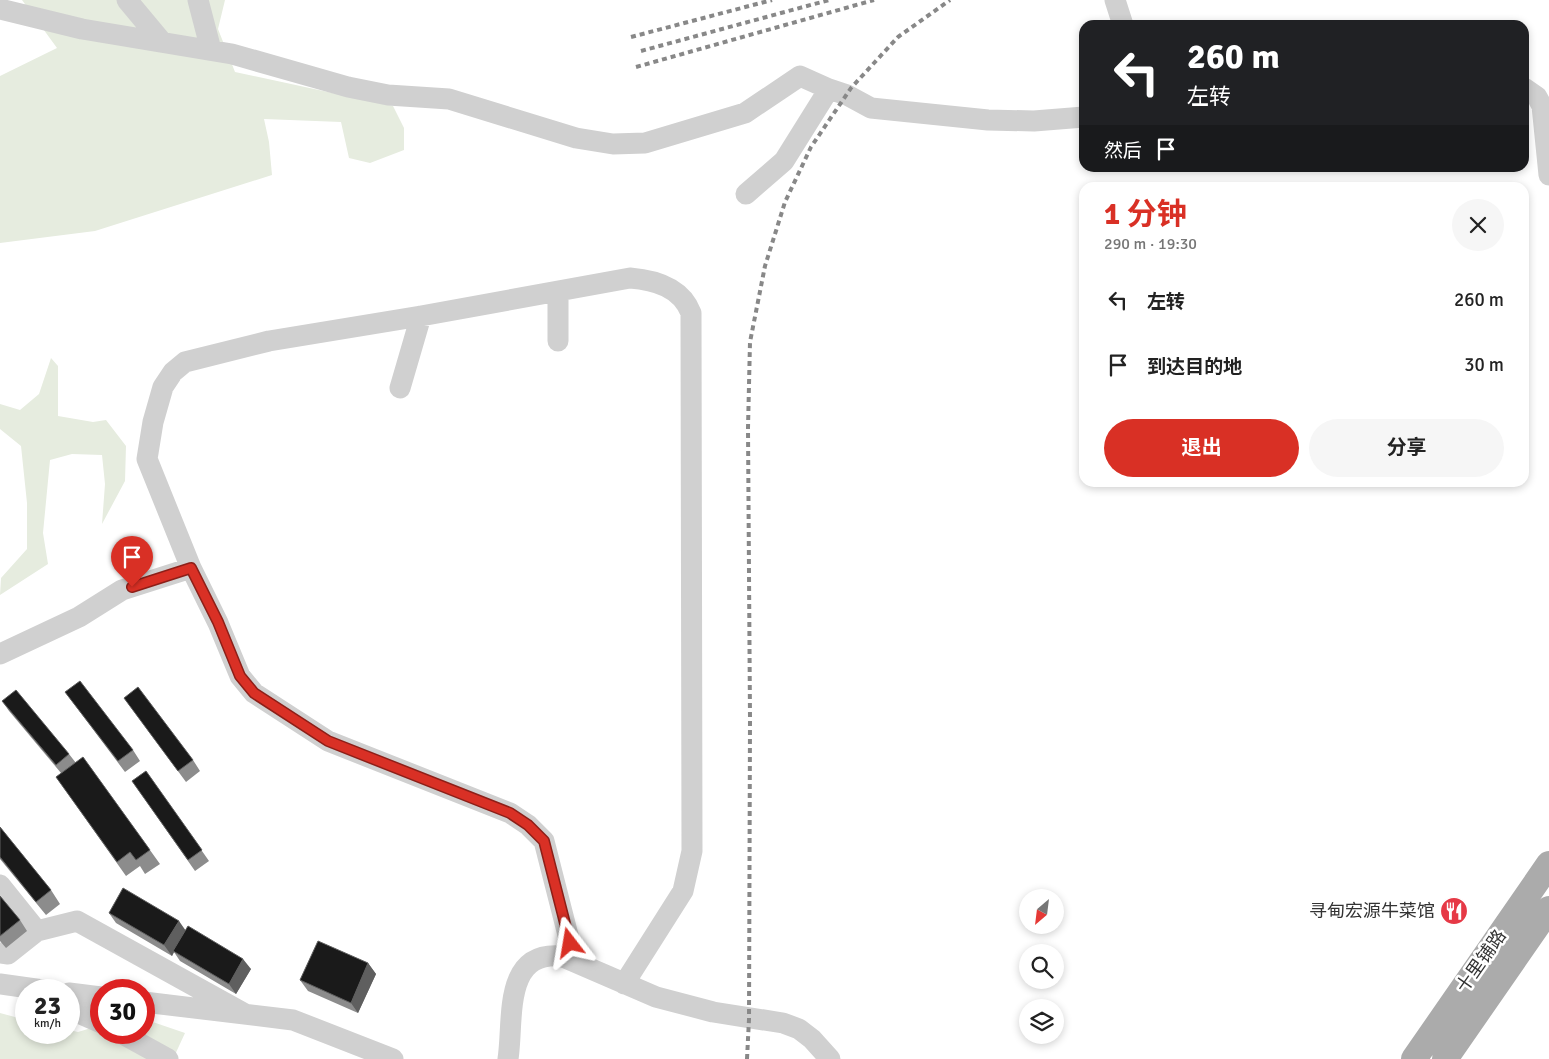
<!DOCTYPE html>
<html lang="zh">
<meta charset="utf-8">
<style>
body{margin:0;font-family:Signika,"Noto Sans SC",sans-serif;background:#f6f6f6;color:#222;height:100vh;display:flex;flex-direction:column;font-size:19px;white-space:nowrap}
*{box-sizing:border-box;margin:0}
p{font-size:16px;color:#767676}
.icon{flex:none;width:28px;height:28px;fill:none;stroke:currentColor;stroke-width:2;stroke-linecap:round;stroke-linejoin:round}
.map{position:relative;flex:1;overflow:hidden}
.panel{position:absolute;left:1079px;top:182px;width:450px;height:305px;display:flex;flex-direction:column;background:#fff;border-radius:15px;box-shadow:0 2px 8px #0003}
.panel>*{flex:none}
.top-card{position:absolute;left:1079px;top:20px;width:450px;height:152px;border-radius:15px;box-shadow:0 2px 8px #0003;background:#202124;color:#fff;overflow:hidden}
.needle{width:32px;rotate:208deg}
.buttons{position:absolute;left:1019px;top:889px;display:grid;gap:10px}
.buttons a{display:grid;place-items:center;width:45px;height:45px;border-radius:50%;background:#fff;box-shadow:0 2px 8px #0003;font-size:25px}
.speed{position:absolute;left:15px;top:979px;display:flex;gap:10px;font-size:25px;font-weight:700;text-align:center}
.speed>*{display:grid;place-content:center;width:65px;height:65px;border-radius:50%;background:#fff;box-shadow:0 2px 8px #0003;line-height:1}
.speed small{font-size:12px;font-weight:400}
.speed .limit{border:8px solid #d22;background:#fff;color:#111}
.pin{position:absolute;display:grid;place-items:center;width:42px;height:42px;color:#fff;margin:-51px -21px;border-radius:50% 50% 50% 0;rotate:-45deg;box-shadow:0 0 5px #0007}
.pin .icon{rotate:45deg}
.me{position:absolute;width:55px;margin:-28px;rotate:346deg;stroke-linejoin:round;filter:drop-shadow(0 0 4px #0008)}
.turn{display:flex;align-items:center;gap:18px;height:105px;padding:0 25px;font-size:22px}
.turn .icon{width:65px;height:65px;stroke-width:2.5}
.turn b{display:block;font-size:35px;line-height:42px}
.then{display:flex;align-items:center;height:48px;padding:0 25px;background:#0003;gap:10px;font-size:19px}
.round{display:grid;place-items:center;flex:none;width:52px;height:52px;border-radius:26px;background:#f6f6f6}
.overview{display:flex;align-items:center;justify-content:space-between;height:85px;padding:0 25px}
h1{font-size:30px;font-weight:700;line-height:38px;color:#d93025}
.primary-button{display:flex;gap:10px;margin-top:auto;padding:10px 25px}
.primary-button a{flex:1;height:58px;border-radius:30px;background:#d93025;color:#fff;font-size:20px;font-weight:700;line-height:58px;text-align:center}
.primary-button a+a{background:#f6f6f6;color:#222}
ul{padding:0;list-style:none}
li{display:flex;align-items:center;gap:15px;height:65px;padding:0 25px}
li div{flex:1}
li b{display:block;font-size:19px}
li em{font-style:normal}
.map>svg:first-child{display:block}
</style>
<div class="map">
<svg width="1549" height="1059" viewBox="0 0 1549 1059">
<rect width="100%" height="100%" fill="#fff"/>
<path fill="#e6ecdf" d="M22,0H225L218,29L235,72L393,106L404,128V150L370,163L349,158L341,122L264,119L269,142L272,175L95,231L0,243V76L57,48Z
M51,358L58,366V416L93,422L106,420L126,446L125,481L102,524L105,484L102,455L72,454L50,460L43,533L48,564L0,595L1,578L27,549V503L21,446L0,429V404L20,410L39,394Z
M0,1013L26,1020V1032H69V1030L78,1032L101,1025V1032H144V1019L185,1033L173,1059H0Z"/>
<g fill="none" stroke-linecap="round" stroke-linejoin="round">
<path stroke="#d0d0d0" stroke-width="21" d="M127,0L162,42
M198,0L211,50
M1115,0L1123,25
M0,9L82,29L232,54L348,87L388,95L449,99L576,138L613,144L645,143L745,113L800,76L829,89
M1524,88L1537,97L1542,106L1549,175
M746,194L784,161L829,89L847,95L871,108L988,120L1034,121L1084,117
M558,341V291
M400,388L421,316
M0,654L79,617L122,590L191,568
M0,885L37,931
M0,953L8,954L37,931L77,921L245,1014
M571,960L570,943L544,841L528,825L510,813L328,741L254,693L240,676L218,623L191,568L147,459L153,422L163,387L173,372L185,362L269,341L421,316L630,278C655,280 681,287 691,313L692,851L683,891L624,984
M0,984L43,990
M69,993L101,997
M144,1002L293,1020L393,1059
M69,1009L101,1023
M119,1032L168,1059
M508,1059C514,1021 502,951 561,956L656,997L713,1012L783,1023L799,1029L812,1039L830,1059"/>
<path stroke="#ababab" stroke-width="26" d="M1414,1059L1549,864
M1445,1059L1549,909"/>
<path stroke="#888" stroke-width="4" stroke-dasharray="5 4" stroke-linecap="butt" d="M631,37L772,0
M641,51L829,0
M636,67L874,0
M747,1059L749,1019L750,719L748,428L750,342L765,266L785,202L811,147L851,88L898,37L950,0"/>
</g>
<path fill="#8c8c8c" d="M65,692L133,750L140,761L125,772Z
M124,698L193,760L200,771L186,782Z
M2,701L69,754L76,763L83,757L160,864L145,874L140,866L126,876L56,777L61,773L9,711Z
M146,771L209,861L195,871L132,781Z
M0,827L51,890L60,904L46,915L0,859Z
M0,896L20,920L27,931L6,948L0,941Z
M109,913L185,930L251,969L236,994L180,961L174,952L172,956L116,923Z
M368,963L376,974L358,1013L308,991L300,980Z"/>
<path fill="#5f5f5f" d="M179,921L186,931L173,951L174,952L172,956L164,945Z
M243,959L251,969L236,994L229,984Z
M368,963L376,974L358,1013L351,1003Z"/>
<path fill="#1a1a1a" stroke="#5f5f5f" d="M80,681L133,750L118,761L65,692Z
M138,687L193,760L178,771L124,698Z
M16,690L69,754L56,765L2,701Z
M83,757L150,850L136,860L130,852L117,862L56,777Z
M146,771L202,850L188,860L132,781Z
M0,827L51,890L36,902L0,857Z
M123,888L179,921L164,945L109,913Z
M0,896L20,920L0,936Z
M188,926L243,959L229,984L173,951Z
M318,941L368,963L351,1003L300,980Z"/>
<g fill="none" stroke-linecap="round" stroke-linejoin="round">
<g stroke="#8d1f18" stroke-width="12">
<path id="route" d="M132,587L191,568L218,622L240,676L254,693L328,741L510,813L528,825L544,841L570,943"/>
</g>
<use href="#route" stroke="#d93025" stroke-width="9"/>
</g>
<defs>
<g id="restaurant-disc" transform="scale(1.4375)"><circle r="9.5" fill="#e63946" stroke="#fff"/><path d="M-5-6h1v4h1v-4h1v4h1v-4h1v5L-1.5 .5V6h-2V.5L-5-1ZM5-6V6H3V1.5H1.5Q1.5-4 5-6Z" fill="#fff"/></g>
</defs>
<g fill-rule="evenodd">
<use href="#restaurant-disc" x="1454" y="911"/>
</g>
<g text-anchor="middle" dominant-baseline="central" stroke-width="5" stroke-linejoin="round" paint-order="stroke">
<g font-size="18" fill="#333" stroke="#fff" text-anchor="end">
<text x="1435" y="911">寻甸宏源牛菜馆</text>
</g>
<g font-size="18" fill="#333" stroke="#fff">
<text transform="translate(1481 961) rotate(-55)">十里铺路</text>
</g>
</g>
</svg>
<div class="buttons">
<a><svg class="needle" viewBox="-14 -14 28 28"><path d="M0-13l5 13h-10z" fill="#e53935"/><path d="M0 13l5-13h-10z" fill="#767676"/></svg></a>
<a><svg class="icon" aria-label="search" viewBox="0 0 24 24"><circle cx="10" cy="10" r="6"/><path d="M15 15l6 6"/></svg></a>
<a><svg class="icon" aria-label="layers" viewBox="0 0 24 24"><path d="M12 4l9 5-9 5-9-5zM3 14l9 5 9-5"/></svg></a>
</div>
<div class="speed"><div>23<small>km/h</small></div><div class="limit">30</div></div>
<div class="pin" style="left:132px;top:587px;background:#d93025"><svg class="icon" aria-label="arrive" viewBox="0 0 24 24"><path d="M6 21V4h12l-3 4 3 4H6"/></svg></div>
<svg class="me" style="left:570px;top:943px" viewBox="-20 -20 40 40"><path d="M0-17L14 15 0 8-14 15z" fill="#d93025" stroke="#fff" stroke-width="4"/></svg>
<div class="top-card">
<div class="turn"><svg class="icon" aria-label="left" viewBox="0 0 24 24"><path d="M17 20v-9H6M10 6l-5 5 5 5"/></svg><div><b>260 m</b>左转</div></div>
<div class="then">然后<svg class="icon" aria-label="arrive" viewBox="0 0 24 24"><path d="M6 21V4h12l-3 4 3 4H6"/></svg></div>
</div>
<section class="panel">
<div class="overview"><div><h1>1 分钟</h1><p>290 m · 19:30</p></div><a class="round"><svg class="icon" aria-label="close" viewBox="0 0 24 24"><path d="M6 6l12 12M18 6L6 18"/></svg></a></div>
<ul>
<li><svg class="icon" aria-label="left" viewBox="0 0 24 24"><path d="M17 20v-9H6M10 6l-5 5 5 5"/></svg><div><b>左转</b></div><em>260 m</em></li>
<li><svg class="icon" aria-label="arrive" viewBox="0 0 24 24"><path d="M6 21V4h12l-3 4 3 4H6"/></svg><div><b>到达目的地</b></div><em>30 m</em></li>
</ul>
<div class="primary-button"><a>退出</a><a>分享</a></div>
</section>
</div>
